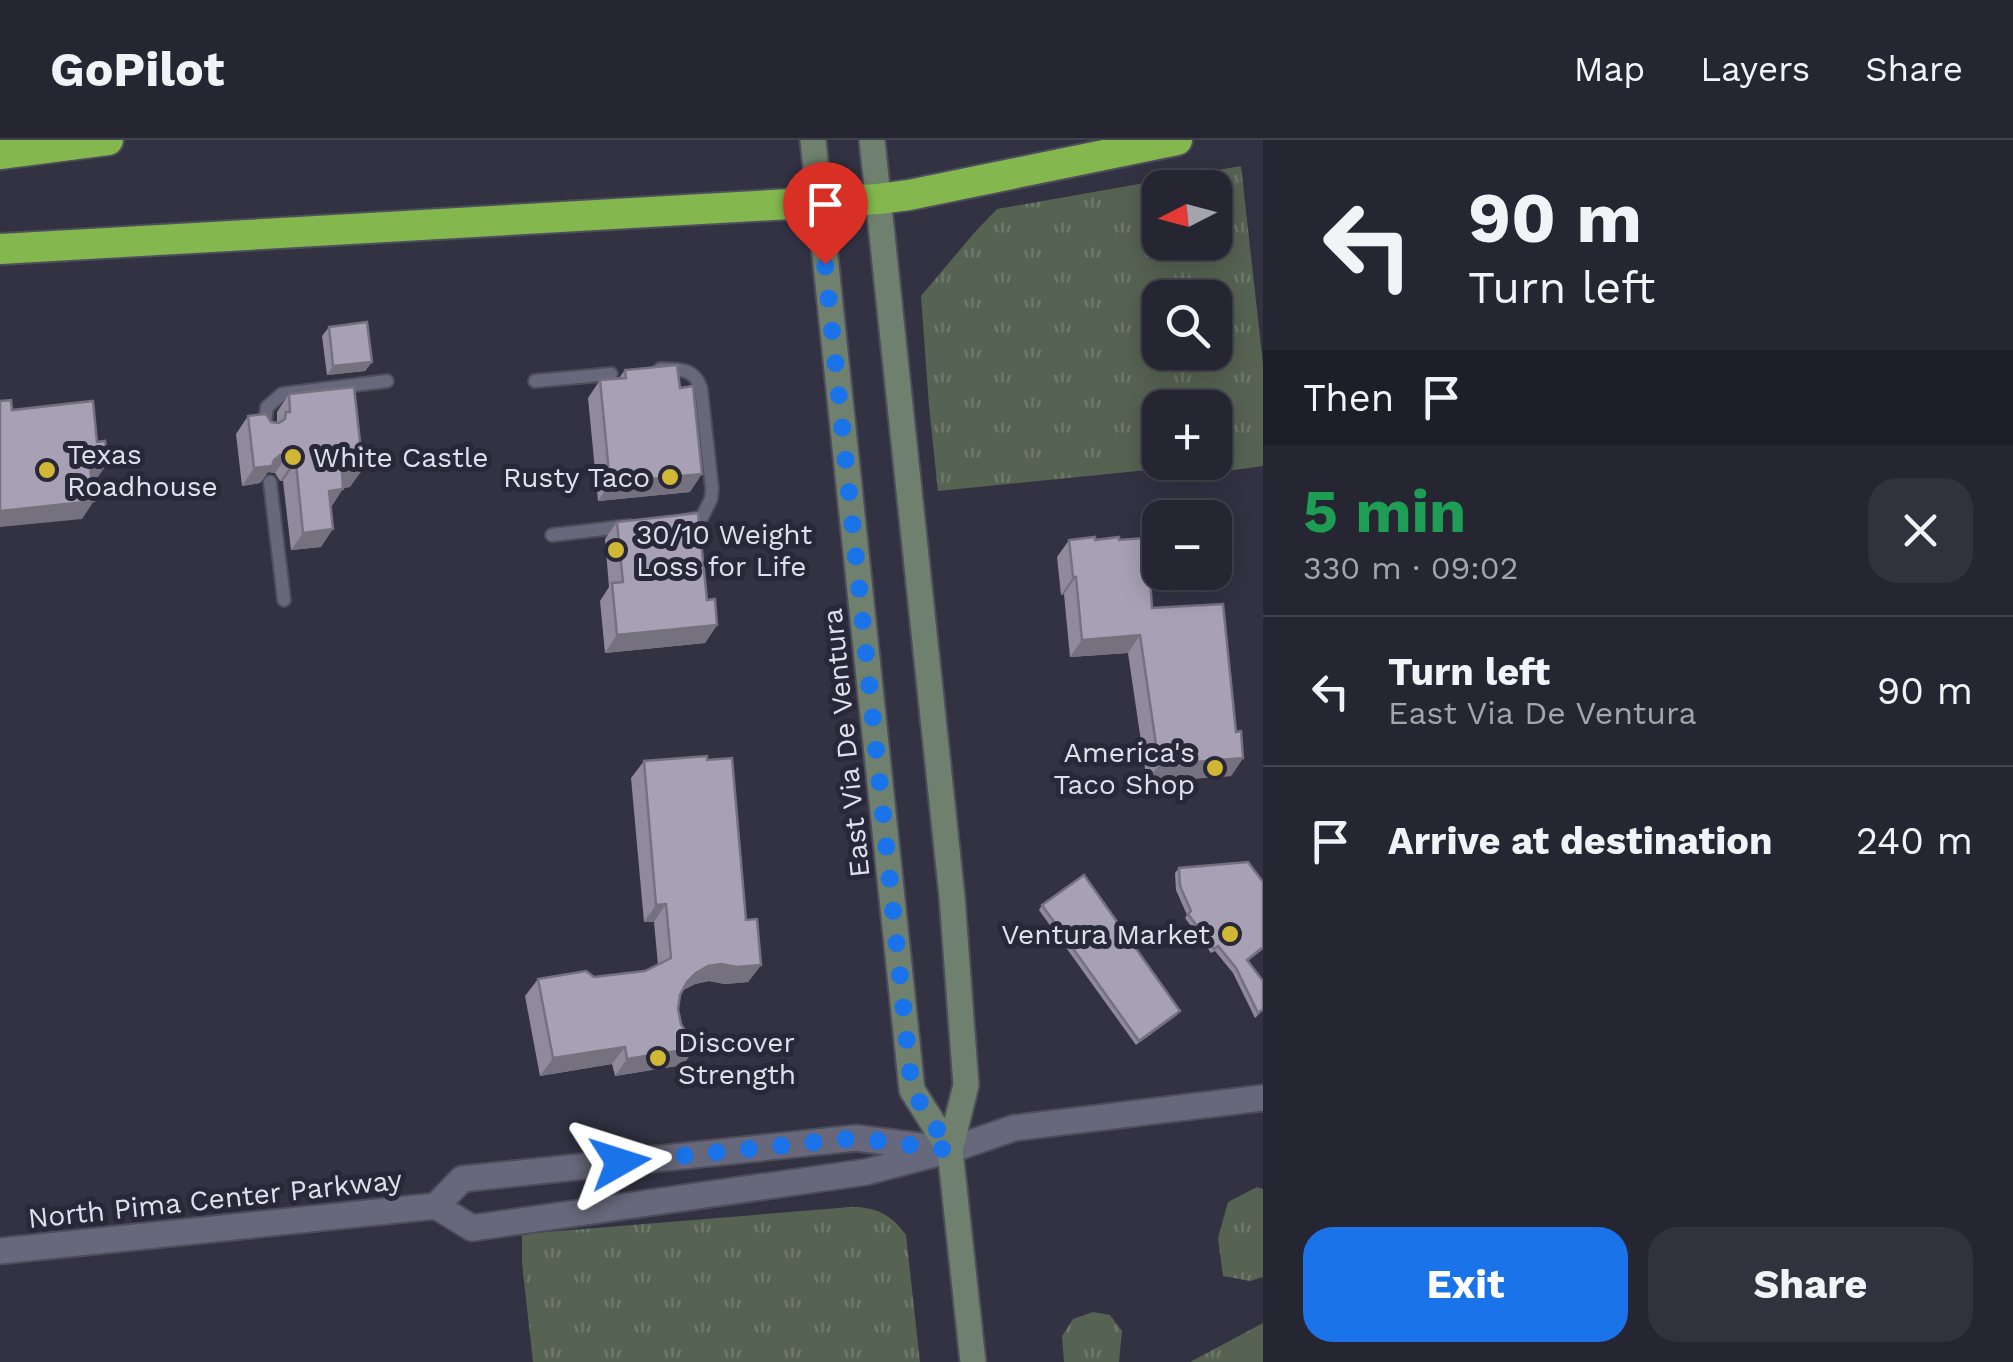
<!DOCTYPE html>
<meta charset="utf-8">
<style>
body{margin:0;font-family:"Work Sans",sans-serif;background:#32323e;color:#f1f3f6;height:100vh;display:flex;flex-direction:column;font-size:38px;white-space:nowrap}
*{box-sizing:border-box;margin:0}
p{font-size:32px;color:#a4a5ac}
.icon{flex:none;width:55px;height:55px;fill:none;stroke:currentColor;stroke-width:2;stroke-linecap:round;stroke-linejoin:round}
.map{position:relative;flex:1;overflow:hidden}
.side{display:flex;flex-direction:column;background:#262632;width:750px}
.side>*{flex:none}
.guide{background:#262632;color:#f1f3f6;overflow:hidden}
.needle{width:65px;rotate:264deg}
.tools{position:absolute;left:1142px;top:30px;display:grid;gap:20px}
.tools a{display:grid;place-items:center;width:90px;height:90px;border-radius:20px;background:#262632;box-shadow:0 5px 25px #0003,0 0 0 2px #42434d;font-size:50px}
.pin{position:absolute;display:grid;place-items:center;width:85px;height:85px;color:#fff;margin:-102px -42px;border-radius:50% 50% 50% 0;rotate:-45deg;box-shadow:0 0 10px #0007}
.pin .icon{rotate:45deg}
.me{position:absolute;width:110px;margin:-55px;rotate:84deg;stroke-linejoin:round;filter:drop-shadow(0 0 8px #0008)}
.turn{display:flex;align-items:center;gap:35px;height:210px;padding:0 40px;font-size:45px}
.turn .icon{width:130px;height:130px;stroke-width:2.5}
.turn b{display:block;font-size:70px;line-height:85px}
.then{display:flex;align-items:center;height:95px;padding:0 40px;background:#0003;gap:20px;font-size:38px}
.round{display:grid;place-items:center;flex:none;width:105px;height:105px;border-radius:30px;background:#32323e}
.headline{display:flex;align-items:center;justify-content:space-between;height:170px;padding:0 40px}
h1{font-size:60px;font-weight:700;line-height:75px;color:#1e9e55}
.action{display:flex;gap:20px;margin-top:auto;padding:20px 40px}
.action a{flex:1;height:115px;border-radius:30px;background:#1a73e8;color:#fff;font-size:40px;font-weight:700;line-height:115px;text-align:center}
.action a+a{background:#32323e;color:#f1f3f6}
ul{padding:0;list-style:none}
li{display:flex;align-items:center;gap:30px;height:150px;padding:0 40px;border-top:2px solid #42434d}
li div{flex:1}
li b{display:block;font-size:38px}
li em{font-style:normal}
header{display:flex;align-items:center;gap:60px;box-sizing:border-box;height:140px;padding:0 50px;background:#262632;border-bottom:2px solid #42434d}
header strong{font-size:48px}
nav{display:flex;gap:55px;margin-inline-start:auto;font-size:35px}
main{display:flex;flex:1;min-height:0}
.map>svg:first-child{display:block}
</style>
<header>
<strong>GoPilot</strong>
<nav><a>Map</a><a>Layers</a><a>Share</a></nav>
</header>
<main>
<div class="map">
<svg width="1263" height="1222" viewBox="0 0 1263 1222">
<defs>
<pattern id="grass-tufts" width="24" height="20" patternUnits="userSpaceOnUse" patternTransform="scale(2.5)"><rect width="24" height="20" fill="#566252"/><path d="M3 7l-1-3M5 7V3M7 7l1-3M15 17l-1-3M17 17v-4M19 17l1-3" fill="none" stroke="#6e786b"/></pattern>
</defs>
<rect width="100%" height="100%" fill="#323243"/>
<path fill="url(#grass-tufts)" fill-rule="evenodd" d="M1241,26L1263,224V326L1227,331L1217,323L938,351L929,266L921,156L974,93L997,69ZM1160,48H1215V102H1160ZM1160,158H1215V212H1160ZM1160,268H1215V322H1160Z
M1257,1047L1263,1049V1137L1250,1141L1223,1136L1218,1098L1228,1062Z
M851,1067C876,1067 891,1074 906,1095L920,1222H533L522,1123V1094Z
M1093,1172L1110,1175L1122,1191L1119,1222H1064L1062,1196L1073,1179Z
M1263,1183V1222H1190Z"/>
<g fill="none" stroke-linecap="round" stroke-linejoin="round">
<g stroke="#4d4d5b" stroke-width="16">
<path id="service" d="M660,229C679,229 695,228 701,249L712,348L711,359L702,377L684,381
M535,241L611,234
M264,289L267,267L282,254L387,241
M270,342L284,460
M552,395L629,386"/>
</g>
<g stroke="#4d4d5b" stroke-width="29">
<path id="minor" d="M436,1066L462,1039L856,998L936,1008
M0,1111L436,1066L472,1088L866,1032L950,1010L1014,988L1263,958"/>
</g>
<g stroke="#4d4d5b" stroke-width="29">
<path id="secondary" d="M813,0L912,950L950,1010
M872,0L952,757L966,945L950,1010L973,1222"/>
</g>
<g stroke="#4d4d5b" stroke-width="34">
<path id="motorway" d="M0,14L108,0
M0,109L878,59L909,55L1177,0"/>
</g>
<use href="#service" stroke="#67687b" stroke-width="12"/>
<use href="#minor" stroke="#67687b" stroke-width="25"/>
<use href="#secondary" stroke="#70806e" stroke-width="25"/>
<use href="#motorway" stroke="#84b84e" stroke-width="30"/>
</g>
<path fill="#908a9c" d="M329,187L372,222L365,231L327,235L322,196Z
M625,230L690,352L598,361L588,258L600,240L619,238Z
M289,254L350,347L343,348L331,367L321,407L291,410L283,341H280L275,333L268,332L260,343L242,346L236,294L248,276L277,283V272Z
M617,382L707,460L717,485L705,503L605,513L600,461L609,447L605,399Z
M1069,400H1119L1145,423L1152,468L1236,592L1243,618L1231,636L1147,642L1128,513L1070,517L1064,454L1061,455L1057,417Z
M644,621L746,780L761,825L748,842L725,844L709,841L695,844L683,850L680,855L678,869L681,884L695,908L683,925L615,936L612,924L540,936L525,856L538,839L594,837L645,831L658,825L654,782H644L631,638Z
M1179,728L1263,809L1248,821L1263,870L1255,878L1233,833L1215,811L1211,813L1185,778L1187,775L1176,750L1175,733Z
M1042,765L1177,875L1136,905L1039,770Z"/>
<path fill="#76717f" d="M372,222L365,231L327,235L333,226Z
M280,315L287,316L275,333L268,332L260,343L242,346L254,328L274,320Z
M108,323L95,341L78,342L90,325Z
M296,323L283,341H280L292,324Z
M363,329L350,347L329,350L342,332Z
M702,334L690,352L598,361L610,343Z
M343,349L331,367L329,351Z
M94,361L82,379L0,387V371Z
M333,389L321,407L291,410L303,393Z
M1073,437H1076L1064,454L1061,455Z
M717,485L705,503L605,513L617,495Z
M1140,495L1128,513L1070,517L1082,500Z
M1243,618L1231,636L1147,642L1159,625Z
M666,764L654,782H644L656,765Z
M721,824L761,825L748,842L725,844L709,841L695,844L683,850L687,842L696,833L708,826Z
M1180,871L1177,875L1136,905L1139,901Z
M625,907L612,924L540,936L553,918Z
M695,908L683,925L615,936L627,919Z"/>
<path fill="#a8a1b5" stroke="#76717f" stroke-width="2.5" d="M367,182L372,222L333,226L329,187Z
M677,225L680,248L693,246L702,334L610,343L600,240L626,238L625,230Z
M354,247L363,329L342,332L343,349L329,351L333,389L303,393L296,323L292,324L287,316L280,315L274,320L272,326L254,328L248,276L266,274L271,282L279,283L285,279L286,272H290L289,254Z
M11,260L12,270L93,261L97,302L105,301L108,323L90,325L94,361L0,371V261Z
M698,373L707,460L715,459L717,485L617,495L612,443L623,442L617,382Z
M1095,397V400L1119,397V400L1143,398L1145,423H1149L1152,468L1223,464L1236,592L1241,591L1243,618L1159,625L1140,495L1082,500L1076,437H1073L1069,400Z
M707,616V620L732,618L746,780L757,779L761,825L737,827L721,824L708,826L696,833L687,842L680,855L678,869L681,884L695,908L627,919L625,907L553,918L538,839L586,831L594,837L645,831L671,818L666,764L656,765L644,621Z
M1248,722L1263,742V807L1247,820L1263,841V869L1258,873L1236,828L1218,806L1214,809L1188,774L1191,771L1180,746L1179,728Z
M1084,735L1180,871L1139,901L1042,765Z"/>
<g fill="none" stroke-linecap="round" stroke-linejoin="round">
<path stroke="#1a73e8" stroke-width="18" stroke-dasharray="0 32.4" d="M620,1022L856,998L950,1010L912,950L825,124"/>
</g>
<g fill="#d0b736" stroke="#292839" stroke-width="4">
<circle cx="293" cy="317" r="10"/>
<circle cx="47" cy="330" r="10"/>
<circle cx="670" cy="337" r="10"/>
<circle cx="616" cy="410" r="10"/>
<circle cx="1215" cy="628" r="10"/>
<circle cx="1230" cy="794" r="10"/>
<circle cx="658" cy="918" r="10"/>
</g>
<g text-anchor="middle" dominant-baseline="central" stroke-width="10" stroke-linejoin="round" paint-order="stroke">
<g font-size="28" fill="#e0e0eb" stroke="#292839" text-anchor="start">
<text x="67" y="314">Texas<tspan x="67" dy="32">Roadhouse</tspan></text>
<text x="313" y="317">White Castle</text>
<text x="650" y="337" text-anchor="end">Rusty Taco</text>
<text x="636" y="394">30/10 Weight<tspan x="636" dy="32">Loss for Life</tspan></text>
<text x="1195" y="612" text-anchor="end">America's<tspan x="1195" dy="32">Taco Shop</tspan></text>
<text x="1210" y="794" text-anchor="end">Ventura Market</text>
<text x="678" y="902">Discover<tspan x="678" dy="32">Strength</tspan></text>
</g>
<g font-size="28" fill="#e0e0eb" stroke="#292839">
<text transform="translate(846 603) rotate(-96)">East Via De Ventura</text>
<text transform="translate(215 1059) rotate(-6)">North Pima Center Parkway</text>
</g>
</g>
</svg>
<div class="tools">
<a><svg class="needle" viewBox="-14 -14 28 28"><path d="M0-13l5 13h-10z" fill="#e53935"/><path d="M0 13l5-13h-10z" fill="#a4a5ac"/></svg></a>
<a><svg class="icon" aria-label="search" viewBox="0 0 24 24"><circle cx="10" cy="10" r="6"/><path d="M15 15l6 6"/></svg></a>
<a>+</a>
<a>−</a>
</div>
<div class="pin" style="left:825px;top:124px;background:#d93025"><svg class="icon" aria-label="arrive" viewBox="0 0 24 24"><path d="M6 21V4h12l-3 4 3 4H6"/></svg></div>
<svg class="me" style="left:620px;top:1022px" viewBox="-20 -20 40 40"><path d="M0-17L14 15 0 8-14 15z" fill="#1a73e8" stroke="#fff" stroke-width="4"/></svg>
</div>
<section class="side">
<div class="guide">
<div class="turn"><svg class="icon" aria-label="left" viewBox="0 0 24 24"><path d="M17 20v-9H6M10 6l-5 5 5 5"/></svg><div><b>90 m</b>Turn left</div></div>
<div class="then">Then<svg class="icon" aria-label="arrive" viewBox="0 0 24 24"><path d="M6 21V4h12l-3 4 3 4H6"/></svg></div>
</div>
<div class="headline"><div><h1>5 min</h1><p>330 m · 09:02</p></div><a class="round"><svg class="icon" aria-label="close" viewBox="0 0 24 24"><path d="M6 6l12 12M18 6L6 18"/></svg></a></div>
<ul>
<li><svg class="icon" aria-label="left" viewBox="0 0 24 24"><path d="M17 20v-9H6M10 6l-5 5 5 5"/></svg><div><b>Turn left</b><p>East Via De Ventura</p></div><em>90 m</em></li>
<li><svg class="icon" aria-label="arrive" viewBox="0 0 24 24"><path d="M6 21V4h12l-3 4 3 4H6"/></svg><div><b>Arrive at destination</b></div><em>240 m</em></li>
</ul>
<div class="action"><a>Exit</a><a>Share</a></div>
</section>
</main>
